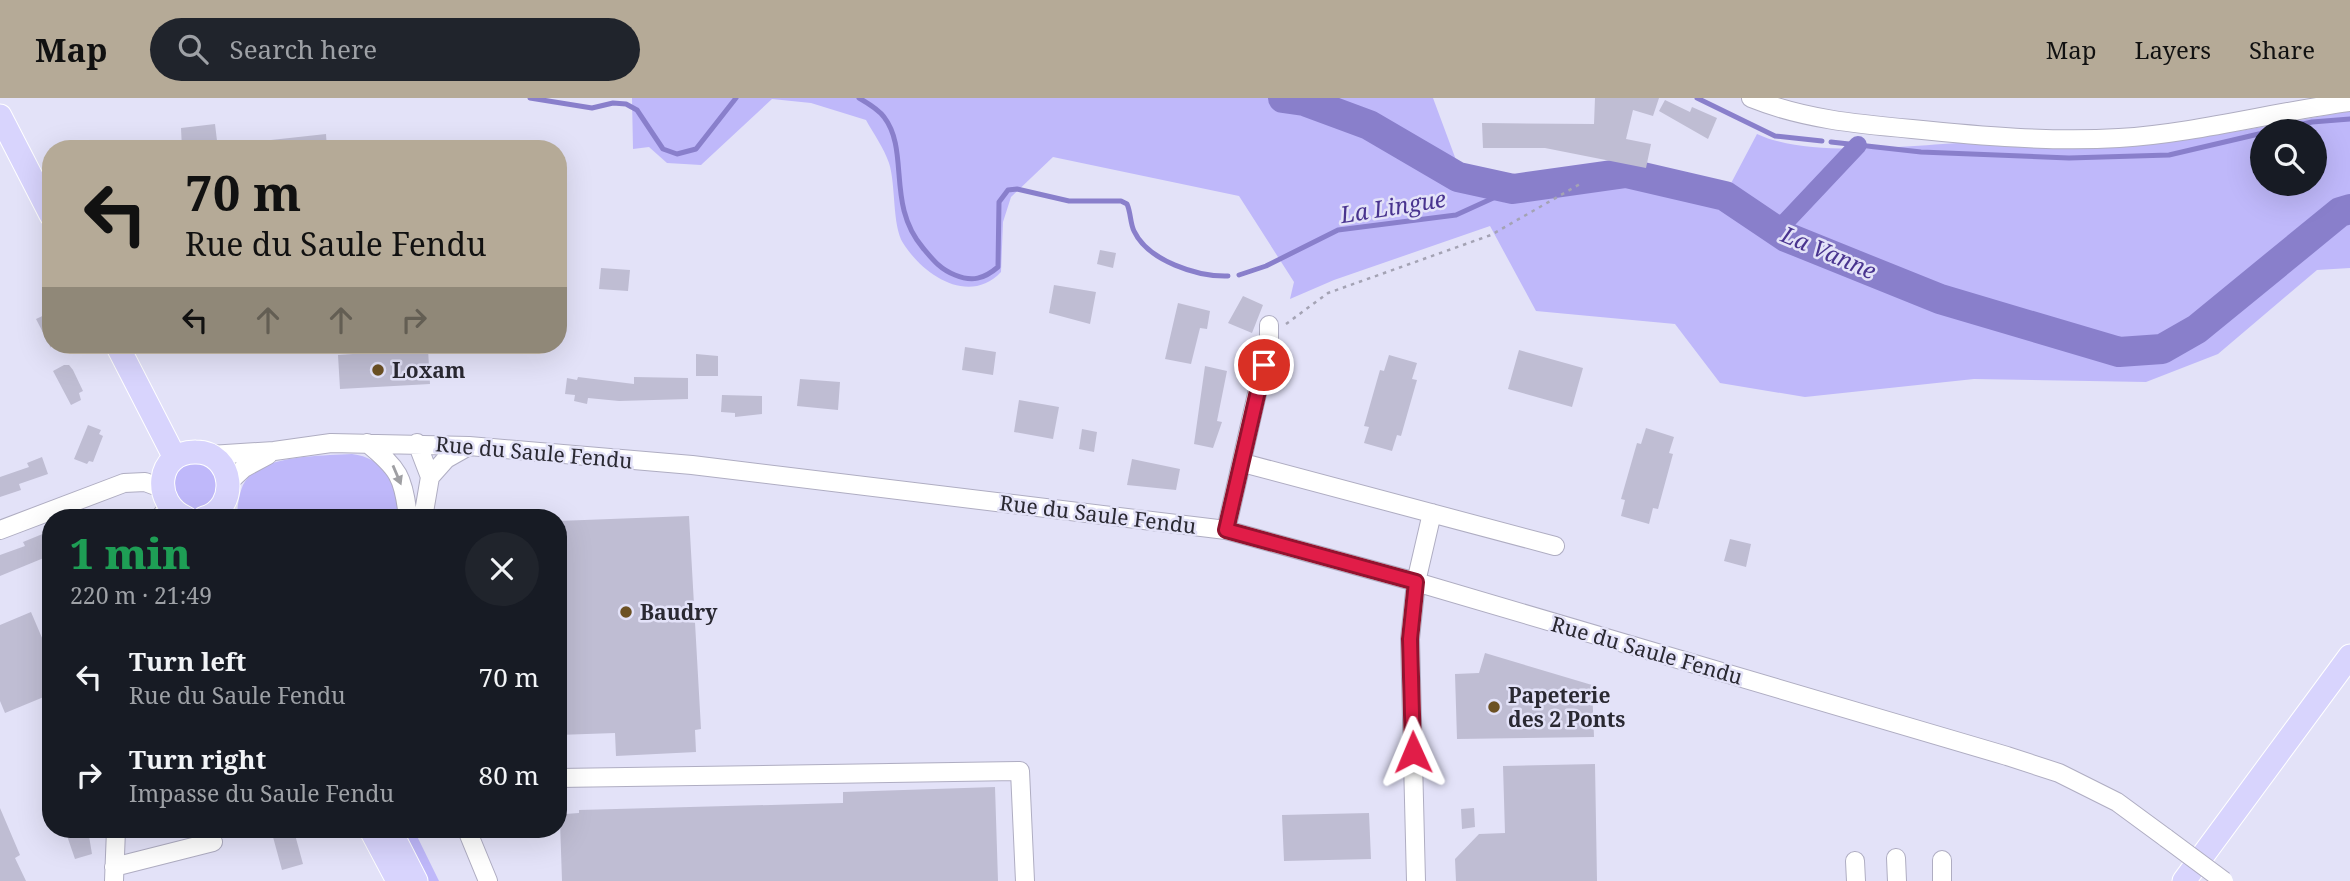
<!DOCTYPE html>
<meta charset="utf-8">
<style>
body{margin:0;font-family:"Noto Serif",serif;background:#20242c;color:#f1f3f6;height:100vh;display:flex;flex-direction:column;font-size:26px;white-space:nowrap}
*{box-sizing:border-box;margin:0}
p{font-size:23px;color:#9ea1a6}
.icon{flex:none;width:38px;height:38px;fill:none;stroke:currentColor;stroke-width:2;stroke-linecap:round;stroke-linejoin:round}
.map{position:relative;flex:1;overflow:hidden}
.side{position:absolute;left:42px;top:411px;width:525px;height:329px;display:flex;flex-direction:column;background:#171b24;border-radius:28px;box-shadow:0 7px 28px #0002}
.side>*{flex:none}
.guide{position:absolute;left:42px;top:42px;width:525px;height:214px;border-radius:28px;box-shadow:0 7px 28px #0002;background:#b5aa97;color:#111;overflow:hidden}
.buttons{position:absolute;left:2250px;top:21px;display:grid;gap:14px}
.buttons a{display:grid;place-items:center;width:77px;height:77px;border-radius:50%;background:#171b24;box-shadow:0 7px 28px #0002;font-size:35px}
.pin{position:absolute;display:grid;place-items:center;width:60px;height:60px;color:#fff;margin:-30px;border:4px solid #fff;border-radius:50%;box-shadow:0 2px 7px #0007}
.me{position:absolute;width:77px;margin:-38px;rotate:359deg;stroke-linejoin:round;filter:drop-shadow(0 0 5px #0008)}
.turn{display:flex;align-items:center;gap:24px;height:147px;padding:0 28px;font-size:32px}
.turn .icon{width:91px;height:91px;stroke-width:2.5}
.turn b{display:block;font-size:49px;line-height:60px}
.lanes{display:flex;align-items:center;height:66px;padding:0 28px;background:#0003;justify-content:center;gap:35px;direction:ltr}
.lanes .off{opacity:.35}
.round{display:grid;place-items:center;flex:none;width:74px;height:74px;border-radius:37px;background:#20242c}
.headline{display:flex;align-items:center;justify-content:space-between;height:119px;padding:0 28px}
h1{font-size:42px;font-weight:800;line-height:52px;color:#1e9e55}
ul{padding:0;list-style:none}
li{display:flex;align-items:center;gap:21px;height:98px;padding:0 28px}
li div{flex:1}
li b{display:block;font-size:26px}
li em{font-style:normal}
header{display:flex;align-items:center;gap:42px;box-sizing:border-box;height:98px;padding:0 35px;background:#b5aa97;color:#111}
header strong{font-size:33px}
nav{display:flex;gap:38px;margin-inline-start:auto;font-size:24px}
.search{width:490px;height:63px;background:#20242c;display:flex;align-items:center;gap:18px;box-sizing:border-box;padding:0 24px;border-radius:38px;color:#9ea1a6;font-size:26px}
.map>svg:first-child{display:block}
</style>
<header>
<strong>Map</strong>
<div class="search"><svg class="icon" aria-label="search" viewBox="0 0 24 24"><circle cx="10" cy="10" r="6"/><path d="M15 15l6 6"/></svg>Search here</div>
<nav><a>Map</a><a>Layers</a><a>Share</a></nav>
</header>
<div class="map">
<svg width="2350" height="783" viewBox="0 0 2350 783">
<rect width="100%" height="100%" fill="#e3e2f8"/>
<path fill="#bfb8fa" fill-rule="evenodd" d="M632,0H1433L1459,70L1513,82L1628,68L1728,91L1757,36C1813,62 1917,46 1979,44C2027,43 2075,50 2123,47C2199,43 2275,26 2350,13V170L2317,172L2218,256L2146,284L1974,281L1805,299L1720,285L1675,226L1536,213L1490,128L1334,182L1290,201L1294,184L1239,98L1053,59L1011,99L1003,124L1001,174C969,208 923,177 903,145C892,127 896,87 889,65C884,50 873,35 866,22L811,5L772,1L701,67L667,65L649,49L633,51ZM2263,33H2315V86H2263Z
M352,356C386,360 401,389 401,420H237C237,411 239,396 243,387C257,356 323,358 352,356Z
M188,362L213,368L221,393L203,412L187,411L174,402L171,379Z
M393,732H414L439,783H421Z"/>
<g fill="none" stroke-linecap="round" stroke-linejoin="round">
<path stroke="#897fcb" stroke-width="5" d="M530,0L592,10L613,5L626,6L637,12L663,51L677,56L696,51L736,0
M859,0C866,4 879,12 884,19C910,53 886,107 923,150C933,162 940,171 955,177C972,184 984,181 998,169L999,104L1008,92L1017,91L1069,103H1121L1127,106C1131,115 1130,125 1134,133C1148,163 1198,179 1228,178
M1697,0L1775,38L1822,43
M2272,33L2312,24L2350,21
M1831,44L1921,54L2069,60L2169,57L2263,35
M1239,177L1266,168L1338,132L1456,117L1513,91"/>
<path stroke="#897fcb" stroke-width="18" d="M1777,133L1858,47"/>
<path stroke="#897fcb" stroke-width="30" d="M1283,0L1304,3L1369,27L1458,79L1513,91L1626,75L1725,98L1786,139L1940,201L2119,254L2162,251L2197,231L2340,114L2350,111"/>
</g>
<path fill="#bfbdd3" d="M1595,0H1659L1653,18L1633,12L1626,41L1651,46L1646,70L1545,50H1483L1482,25L1594,26Z
M1665,2L1690,14L1692,9L1717,20L1708,41L1659,13Z
M215,26L218,51H182L181,30Z
M326,36L327,51H272L271,42Z
M1100,152L1116,155L1113,170L1097,166Z
M601,170L630,172L628,193L599,191Z
M1054,187L1096,194L1090,226L1049,215Z
M1243,198L1263,207L1252,235L1228,225Z
M1178,205L1210,213L1207,231L1200,230L1191,266L1165,261Z
M51,214V250L36,221Z
M965,249L996,254L993,277L962,272Z
M428,251L430,286L340,291L338,257Z
M1519,252L1583,270L1572,309L1508,291Z
M696,256L718,258V278H696Z
M1389,257L1417,265L1412,281L1417,282L1401,338L1397,337L1392,353L1364,345L1369,329L1364,328L1380,272L1384,273Z
M64,267H69L73,272L83,293L79,295L81,302L71,307L53,273Z
M1205,268L1227,273L1217,323L1222,324L1213,350L1194,346Z
M578,279L634,286V279L688,280V301L619,303L588,300L587,306L574,303L575,297L565,296L567,280L577,282Z
M800,281L840,284L838,312L797,308Z
M722,297L762,298V316L735,319V315L721,314Z
M1019,302L1059,309L1053,341L1014,334Z
M88,327L101,332L99,336L103,338L93,364L89,363L87,366L74,361Z
M1646,330L1674,339L1669,355L1673,356L1658,411L1653,410L1649,426L1621,418L1625,402L1621,401L1637,345L1641,346Z
M1082,331L1097,334L1094,354L1079,351Z
M42,359L48,376L19,386L21,392L0,399V379L29,369L27,365Z
M1132,361L1180,371L1176,392L1127,387Z
M689,418L701,631L695,632L696,654L616,658L615,635L558,637V423Z
M45,435L51,457L0,478V457L25,448L23,444Z
M1730,441L1751,446L1746,469L1724,463Z
M31,514L51,561V596L5,615L0,603V527Z
M1485,555L1592,587L1594,639L1457,641L1455,576L1479,575Z
M1595,666L1597,783H1456L1455,761L1479,736L1505,735L1503,668Z
M995,689L998,783H562L560,723L565,716L579,715V712L843,705V694Z
M0,710L20,757L15,760L26,783H0Z
M1474,710L1475,729L1462,731L1461,711Z
M1369,715L1371,761L1284,763L1282,717Z
M65,732H88L92,756L75,761Z
M294,733L303,766L282,772L273,739Z"/>
<g fill="none" stroke-linecap="round" stroke-linejoin="round">
<g stroke="#afadc2" stroke-width="20">
<path id="minor" d="M1751,0C1803,21 1857,26 1912,31C1981,38 2050,44 2119,40C2197,35 2273,14 2350,4
M367,345C398,370 404,379 408,420
M417,345L430,379L423,420
M210,357L274,353L331,345L469,348L692,367L1226,432L1416,484L2007,658L2059,675L2117,704L2166,740
M1243,365L1555,448
M430,379L446,361L469,348
M229,384L244,370L268,357
M159,420L169,409
M0,432L124,385L145,384L161,390
M1226,432L1269,243V227
M558,680L1020,673L1025,783
M467,732L488,783
M1896,760L1897,783
M1942,762V783
M1855,763L1856,783
M114,769L213,744
M114,783L116,732
M1416,783L1410,541L1416,484L1432,415"/>
</g>
<g stroke="#fff" stroke-width="25">
<path id="major" d="M0,18L51,117
M117,247L175,360
M186,420C152,406 155,353 196,354C234,354 240,410 204,420
M371,732L398,783
M390,732L416,783
M2184,783L2350,558"/>
</g>
<path stroke="#a4a3b4" stroke-width="2.5" stroke-dasharray="3.5 5" stroke-linecap="butt" d="M1286,226L1328,195L1491,137L1580,86"/>
<use href="#minor" stroke="#fff" stroke-width="18"/>
<use href="#major" stroke="#d8d4fd" stroke-width="23"/>
<g stroke="#afadc2" stroke-width="20" stroke-linecap="butt">
<path id="minor-bridge" d="M2166,740L2224,783"/>
</g>
<use href="#minor-bridge" stroke="#fff" stroke-width="18"/>
</g>
<defs><path id="oneway-solid" d="M-6-.8H1V-3.2L6.5 0L1 3.2V.8H-6Z" transform="scale(1.75)"/></defs>
<use fill="#9f9fa3" href="#oneway-solid" transform="translate(397 377) rotate(67)"/>
<g fill="none" stroke-linecap="round" stroke-linejoin="round">
<g stroke="#92132f" stroke-width="18">
<path id="route" d="M1264,267L1226,432L1416,484L1410,541L1413,654"/>
</g>
<use href="#route" stroke="#e11d48" stroke-width="12"/>
</g>
<g fill="#6c5123" stroke="#e3e2f8" stroke-width="2.5">
<circle cx="378" cy="272" r="7"/>
<circle cx="626" cy="514" r="7"/>
<circle cx="1494" cy="609" r="7"/>
</g>
<g text-anchor="middle" dominant-baseline="central" stroke-width="5" stroke-linejoin="round" paint-order="stroke">
<g font-size="21" font-weight="bold" fill="#2a2932" stroke="#e3e2f8" text-anchor="start">
<text x="392" y="272">Loxam</text>
<text x="640" y="514">Baudry</text>
<text x="1508" y="597">Papeterie<tspan x="1508" dy="24">des 2 Ponts</tspan></text>
</g>
<g font-size="21" fill="#2a2932" stroke="#e3e2f8">
<text transform="translate(534 354) rotate(5)">Rue du Saule Fendu</text>
<text transform="translate(1098 416) rotate(7)">Rue du Saule Fendu</text>
<text transform="translate(1647 552) rotate(16)">Rue du Saule Fendu</text>
</g>
<g font-size="23" font-style="italic" fill="#49348f" stroke="#e3e2f8">
<text transform="translate(1393 108) rotate(-9)">La Lingue</text>
<text transform="translate(1829 154) rotate(23)">La Vanne</text>
</g>
</g>
</svg>
<div class="buttons">
<a><svg class="icon" aria-label="search" viewBox="0 0 24 24"><circle cx="10" cy="10" r="6"/><path d="M15 15l6 6"/></svg></a>
</div>
<div class="pin" style="left:1264px;top:267px;background:#d93025"><svg class="icon" aria-label="arrive" viewBox="0 0 24 24"><path d="M6 21V4h12l-3 4 3 4H6"/></svg></div>
<svg class="me" style="left:1413px;top:654px" viewBox="-20 -20 40 40"><path d="M0-17L14 15 0 8-14 15z" fill="#e11d48" stroke="#fff" stroke-width="4"/></svg>
<div class="guide">
<div class="turn"><svg class="icon" aria-label="left" viewBox="0 0 24 24"><path d="M17 20v-9H6M10 6l-5 5 5 5"/></svg><div><b>70 m</b>Rue du Saule Fendu</div></div>
<div class="lanes"><svg class="icon" aria-label="left" viewBox="0 0 24 24"><path d="M17 20v-9H6M10 6l-5 5 5 5"/></svg><svg class="icon off" aria-label="ahead" viewBox="0 0 24 24"><path d="M12 20V5M6 11l6-6 6 6"/></svg><svg class="icon off" aria-label="ahead" viewBox="0 0 24 24"><path d="M12 20V5M6 11l6-6 6 6"/></svg><svg class="icon off" aria-label="right" viewBox="0 0 24 24"><path d="M7 20v-9h11M14 6l5 5-5 5"/></svg></div>
</div>
<section class="side">
<div class="headline"><div><h1>1 min</h1><p>220 m · 21:49</p></div><a class="round"><svg class="icon" aria-label="close" viewBox="0 0 24 24"><path d="M6 6l12 12M18 6L6 18"/></svg></a></div>
<ul>
<li><svg class="icon" aria-label="left" viewBox="0 0 24 24"><path d="M17 20v-9H6M10 6l-5 5 5 5"/></svg><div><b>Turn left</b><p>Rue du Saule Fendu</p></div><em>70 m</em></li>
<li><svg class="icon" aria-label="right" viewBox="0 0 24 24"><path d="M7 20v-9h11M14 6l5 5-5 5"/></svg><div><b>Turn right</b><p>Impasse du Saule Fendu</p></div><em>80 m</em></li>
</ul>
</section>
</div>
